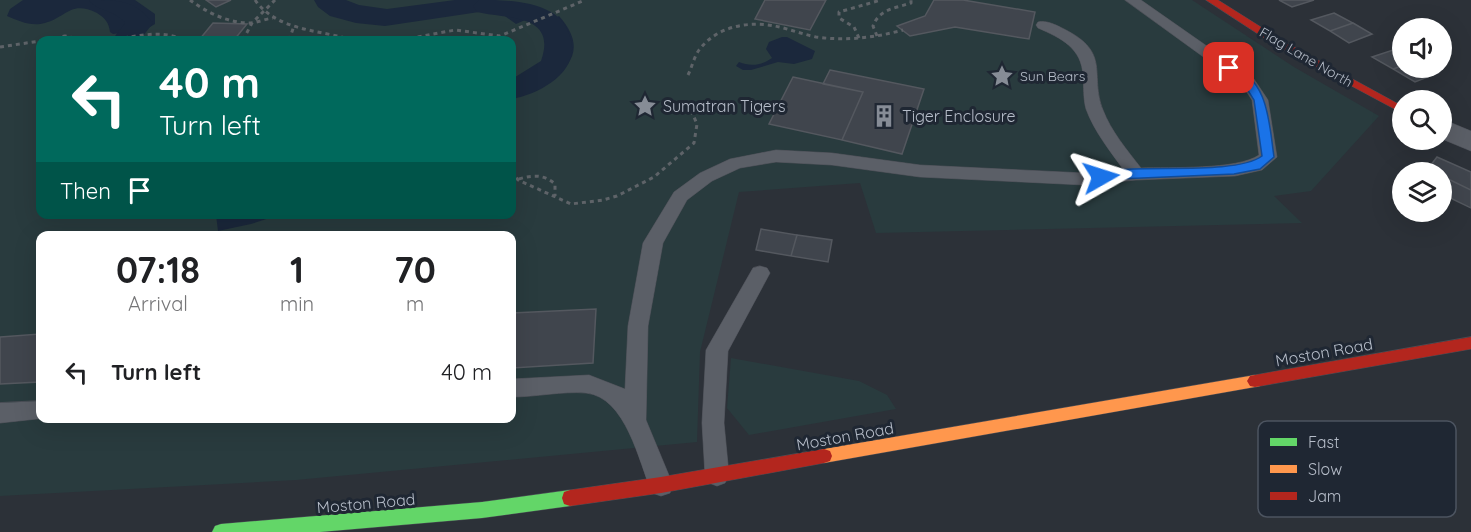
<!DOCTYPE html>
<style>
body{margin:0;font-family:Quicksand,sans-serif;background:#f2f2f2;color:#202124;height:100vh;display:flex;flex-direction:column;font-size:22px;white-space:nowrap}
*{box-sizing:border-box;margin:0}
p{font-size:20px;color:#757577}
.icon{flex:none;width:33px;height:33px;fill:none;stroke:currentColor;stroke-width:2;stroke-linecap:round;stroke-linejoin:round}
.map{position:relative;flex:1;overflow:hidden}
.panel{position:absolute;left:36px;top:231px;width:480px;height:192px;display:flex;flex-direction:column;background:#fff;border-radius:12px;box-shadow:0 6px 24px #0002}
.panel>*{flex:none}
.guide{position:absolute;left:36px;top:36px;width:480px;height:183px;border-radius:12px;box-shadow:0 6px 24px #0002;background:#00695c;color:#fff;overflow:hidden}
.tools{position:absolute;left:1392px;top:18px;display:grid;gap:12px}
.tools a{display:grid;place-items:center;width:60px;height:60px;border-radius:50%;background:#fff;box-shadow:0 6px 24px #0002;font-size:30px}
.pin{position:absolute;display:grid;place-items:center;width:51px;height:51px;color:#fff;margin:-26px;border-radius:12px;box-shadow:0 3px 9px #0006}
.me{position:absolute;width:66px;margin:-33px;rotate:84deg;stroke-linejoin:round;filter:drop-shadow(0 0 4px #0008)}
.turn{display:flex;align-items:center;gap:21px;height:126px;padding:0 24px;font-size:27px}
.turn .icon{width:78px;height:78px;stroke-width:2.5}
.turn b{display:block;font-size:42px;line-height:51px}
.then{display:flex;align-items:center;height:57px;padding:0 24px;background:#0003;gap:12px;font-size:22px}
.eta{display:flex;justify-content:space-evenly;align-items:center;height:102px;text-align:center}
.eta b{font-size:36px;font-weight:700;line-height:42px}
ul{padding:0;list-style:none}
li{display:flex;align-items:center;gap:18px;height:78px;padding:0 24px}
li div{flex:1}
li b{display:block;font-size:22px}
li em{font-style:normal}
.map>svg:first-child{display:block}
</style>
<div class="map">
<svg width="1471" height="532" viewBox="0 0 1471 532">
<rect width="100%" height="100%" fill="#2c3138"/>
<path fill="#293b3e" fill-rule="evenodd" d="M0,0H1192L1294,67L1379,116L1311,191L1274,196L1302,223L876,233L860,183L739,192L700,352L697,442L296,480L0,496ZM40,40H512V214H40ZM40,236H512V418H40Z
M731,358L859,381L887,395L896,409L749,435L727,408Z"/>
<path fill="#1b283c" d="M23,0H135L155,14V24L145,30L113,34L110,32C109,23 105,18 97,13C70,0 66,18 45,23C31,27 19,21 7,16L10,9Z
M314,0H346L359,5L387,9L455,0H492L546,11L516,24L502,14L486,11L385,26L356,23L330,16L318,7Z
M559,16C599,61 549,82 512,99V83L540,66L549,53L547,38L539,26Z
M782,37H787L815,51L812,59L794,64L778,62L751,70H743L736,66L739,62C751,67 762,65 772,58L766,49L769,42Z
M216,215V214L279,215L251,224L218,231Z"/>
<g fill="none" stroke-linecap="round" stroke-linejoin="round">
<path fill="#1b283c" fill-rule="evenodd" d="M89,0C121,0 134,0 153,23L140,40H112L125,23C114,9 96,11 89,0Z
M479,0C503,0 529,0 551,12C560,17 567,26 570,37C582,71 540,94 512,99V79L541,61C558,13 505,19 477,12L473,6Z"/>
</g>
<path fill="#40454d" stroke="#54585f" stroke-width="1.5" d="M206,0H231L216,7Z
M765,0H826L810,30L755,19Z
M934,0H963L1035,12L1029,39L955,27L910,36L897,26L925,16Z
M1279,0H1314L1292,7Z
M1334,13L1353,23L1330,31L1311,20Z
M213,23L247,24L234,40H199Z
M1353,23L1372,34L1349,43L1330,31Z
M1396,49L1402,53V66L1393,69L1372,57Z
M1402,66V68H1429L1438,73L1415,82L1393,69Z
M830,70L924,89L902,154L842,140L863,92L823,84Z
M793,77L863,92L842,140L769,124Z
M1437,157L1471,172V190L1442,176V172L1427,170Z
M1442,176L1471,190V208L1442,194Z
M761,229L797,235L791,256L756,250Z
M797,235L832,240L828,262L791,256Z
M596,309L593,363L512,368V313Z
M40,334V382L0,384V337Z"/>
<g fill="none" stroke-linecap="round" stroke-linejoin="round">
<g stroke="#4a4d55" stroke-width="1">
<path id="lane" d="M1125,0H1141L1254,79L1268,100L1277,157L1262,170L1235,176L1136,180L1084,185L920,177L832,165L776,162L740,168L712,181L687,200L663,243L648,326L646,420L673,485L670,493L661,496L652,493C639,462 626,397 586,393C562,391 536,397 512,397V379L589,375L625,389L628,326L643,243L674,192L700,173L730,159L776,150L832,153L920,165L1084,173L1123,169C1110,151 1094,131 1086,109C1083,98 1084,87 1083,76C1082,48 1061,38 1038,28L1036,25L1038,22C1047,20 1056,25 1064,29C1112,53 1089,74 1103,110C1111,131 1127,150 1141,168C1169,167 1238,170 1259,155L1252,100L1242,85Z
M760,266L767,268L770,273L728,351L724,423L729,475L725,483L717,486L709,483L705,475L702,423L706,350L753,268Z
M40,401V418H46L0,423V403Z"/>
</g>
<g stroke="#4a4d55" stroke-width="1">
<path id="street" d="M1442,119L1471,131V151L1442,139Z"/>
</g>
<g stroke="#4a4d55" stroke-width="1">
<path id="fast" d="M570,490L576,492L578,498L576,504L570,506L482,518L320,532H212L215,526L221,524L482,502Z"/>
</g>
<g stroke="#4a4d55" stroke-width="1">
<path id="slow" d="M1255,375L1260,376L1263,381L1260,386L1255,387L824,463L818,461L816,456L818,451L824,449Z"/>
</g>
<g stroke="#4a4d55" stroke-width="1">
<path id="jam" d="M1206,0H1218L1283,41L1402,106V113L1275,45Z
M1471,337V349L1255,387L1250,386L1247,381L1250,376L1255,375Z
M824,449L830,451L832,456L830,461L824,463L661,493L570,506L564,504L562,498L564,492L570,490L661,477Z"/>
</g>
<path stroke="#5e6368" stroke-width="3" stroke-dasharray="4 4" stroke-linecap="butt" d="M190,0C206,12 228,23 249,23C257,23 265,19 273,18
M255,0C277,31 320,30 353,40
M877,36L873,26C879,9 896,8 911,3V0
M859,38L854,27L839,18V12L881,0
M47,40L65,36L84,40
M108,40C131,38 162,28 183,40
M243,40L252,23L275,0
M289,40L294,26
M402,40L455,30L500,36L585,0
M0,47L40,41
M688,75C692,67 694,57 699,50C717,26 748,21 775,26C789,29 802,34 816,37C845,41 874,38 903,30
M512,157L517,151
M512,171L518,180L571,204L603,200L617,196L654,177L694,143L697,124L690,108
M519,179C532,175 544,174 555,184V196"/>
<use href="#lane" fill="#5b5f67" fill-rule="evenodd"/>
<use href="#street" fill="#5b5f67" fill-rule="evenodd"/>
<use href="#fast" fill="#63d668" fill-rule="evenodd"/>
<use href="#slow" fill="#ff974d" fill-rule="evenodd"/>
<use href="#jam" fill="#b3261e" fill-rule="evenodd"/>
</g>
<path fill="#1a73e8" stroke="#114b97" stroke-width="1.5" d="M1229,65C1269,78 1269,123 1274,157L1260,169L1234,174L1097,180L1095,177C1111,159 1230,179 1262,156L1254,100L1244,84L1225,71V66Z"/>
<defs>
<g id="sight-bare" transform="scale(1.8)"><path d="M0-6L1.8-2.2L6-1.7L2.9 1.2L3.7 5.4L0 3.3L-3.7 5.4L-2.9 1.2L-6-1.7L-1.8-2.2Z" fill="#868c96" stroke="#1f2733" stroke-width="2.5" paint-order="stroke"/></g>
<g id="building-bare" transform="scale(1.8)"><path d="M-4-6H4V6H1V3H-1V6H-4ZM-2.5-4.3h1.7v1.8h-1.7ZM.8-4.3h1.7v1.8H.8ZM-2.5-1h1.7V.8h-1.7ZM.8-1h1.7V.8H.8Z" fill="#868c96" stroke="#1f2733" stroke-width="2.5" paint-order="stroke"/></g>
</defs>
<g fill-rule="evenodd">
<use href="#sight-bare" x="1002" y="76"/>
<use href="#sight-bare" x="645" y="106"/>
<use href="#building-bare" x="884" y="116"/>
</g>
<g text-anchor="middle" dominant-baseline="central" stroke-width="6" stroke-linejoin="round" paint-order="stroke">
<g font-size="14" fill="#b6bdc9" stroke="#1f2733">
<text transform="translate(1306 57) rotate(30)">Flag Lane North</text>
</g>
<g font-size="14" fill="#b6bdc9" stroke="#1f2733" text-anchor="start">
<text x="1020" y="76">Sun Bears</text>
</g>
<g font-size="16" fill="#b6bdc9" stroke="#1f2733" text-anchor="start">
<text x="663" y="106">Sumatran Tigers</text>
<text x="902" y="116">Tiger Enclosure</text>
</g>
<g font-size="16" fill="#b6bdc9" stroke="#1f2733">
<text transform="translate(1324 352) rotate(-10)">Moston Road</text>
<text transform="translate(845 436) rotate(-10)">Moston Road</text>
<text transform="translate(366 503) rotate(-5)">Moston Road</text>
</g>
</g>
<rect x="1258" y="421" width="198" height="96" rx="9" fill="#1f2733" stroke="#4c5460" stroke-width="1.5"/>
<rect x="1270" y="438" width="27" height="8" fill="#63d668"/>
<rect x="1270" y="465" width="27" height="8" fill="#ff974d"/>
<rect x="1270" y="492" width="27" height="8" fill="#b3261e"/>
<g font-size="16" fill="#b6bdc9">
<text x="1308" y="448">Fast</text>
<text x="1308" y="475">Slow</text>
<text x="1308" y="502">Jam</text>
</g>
</svg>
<div class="tools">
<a><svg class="icon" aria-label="sound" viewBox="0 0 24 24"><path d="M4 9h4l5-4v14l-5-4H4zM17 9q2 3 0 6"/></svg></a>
<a><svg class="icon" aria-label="search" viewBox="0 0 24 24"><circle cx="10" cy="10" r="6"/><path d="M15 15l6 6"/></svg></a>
<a><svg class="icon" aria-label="layers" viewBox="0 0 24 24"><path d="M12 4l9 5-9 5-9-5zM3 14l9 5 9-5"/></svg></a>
</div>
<div class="pin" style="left:1229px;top:68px;background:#d93025"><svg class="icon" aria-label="arrive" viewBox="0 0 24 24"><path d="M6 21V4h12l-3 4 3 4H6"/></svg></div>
<svg class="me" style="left:1101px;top:177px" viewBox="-20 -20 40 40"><path d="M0-17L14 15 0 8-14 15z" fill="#1a73e8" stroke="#fff" stroke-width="4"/></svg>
<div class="guide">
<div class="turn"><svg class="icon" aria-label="left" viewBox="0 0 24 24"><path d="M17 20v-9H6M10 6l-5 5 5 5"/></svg><div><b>40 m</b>Turn left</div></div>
<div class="then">Then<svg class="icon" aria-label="arrive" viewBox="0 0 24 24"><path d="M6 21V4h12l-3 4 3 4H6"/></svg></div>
</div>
<section class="panel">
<div class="eta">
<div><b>07:18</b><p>Arrival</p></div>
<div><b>1</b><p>min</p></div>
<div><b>70</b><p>m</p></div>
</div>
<ul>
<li><svg class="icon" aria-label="left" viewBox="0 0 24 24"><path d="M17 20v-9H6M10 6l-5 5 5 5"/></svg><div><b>Turn left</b></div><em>40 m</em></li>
</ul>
</section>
</div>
